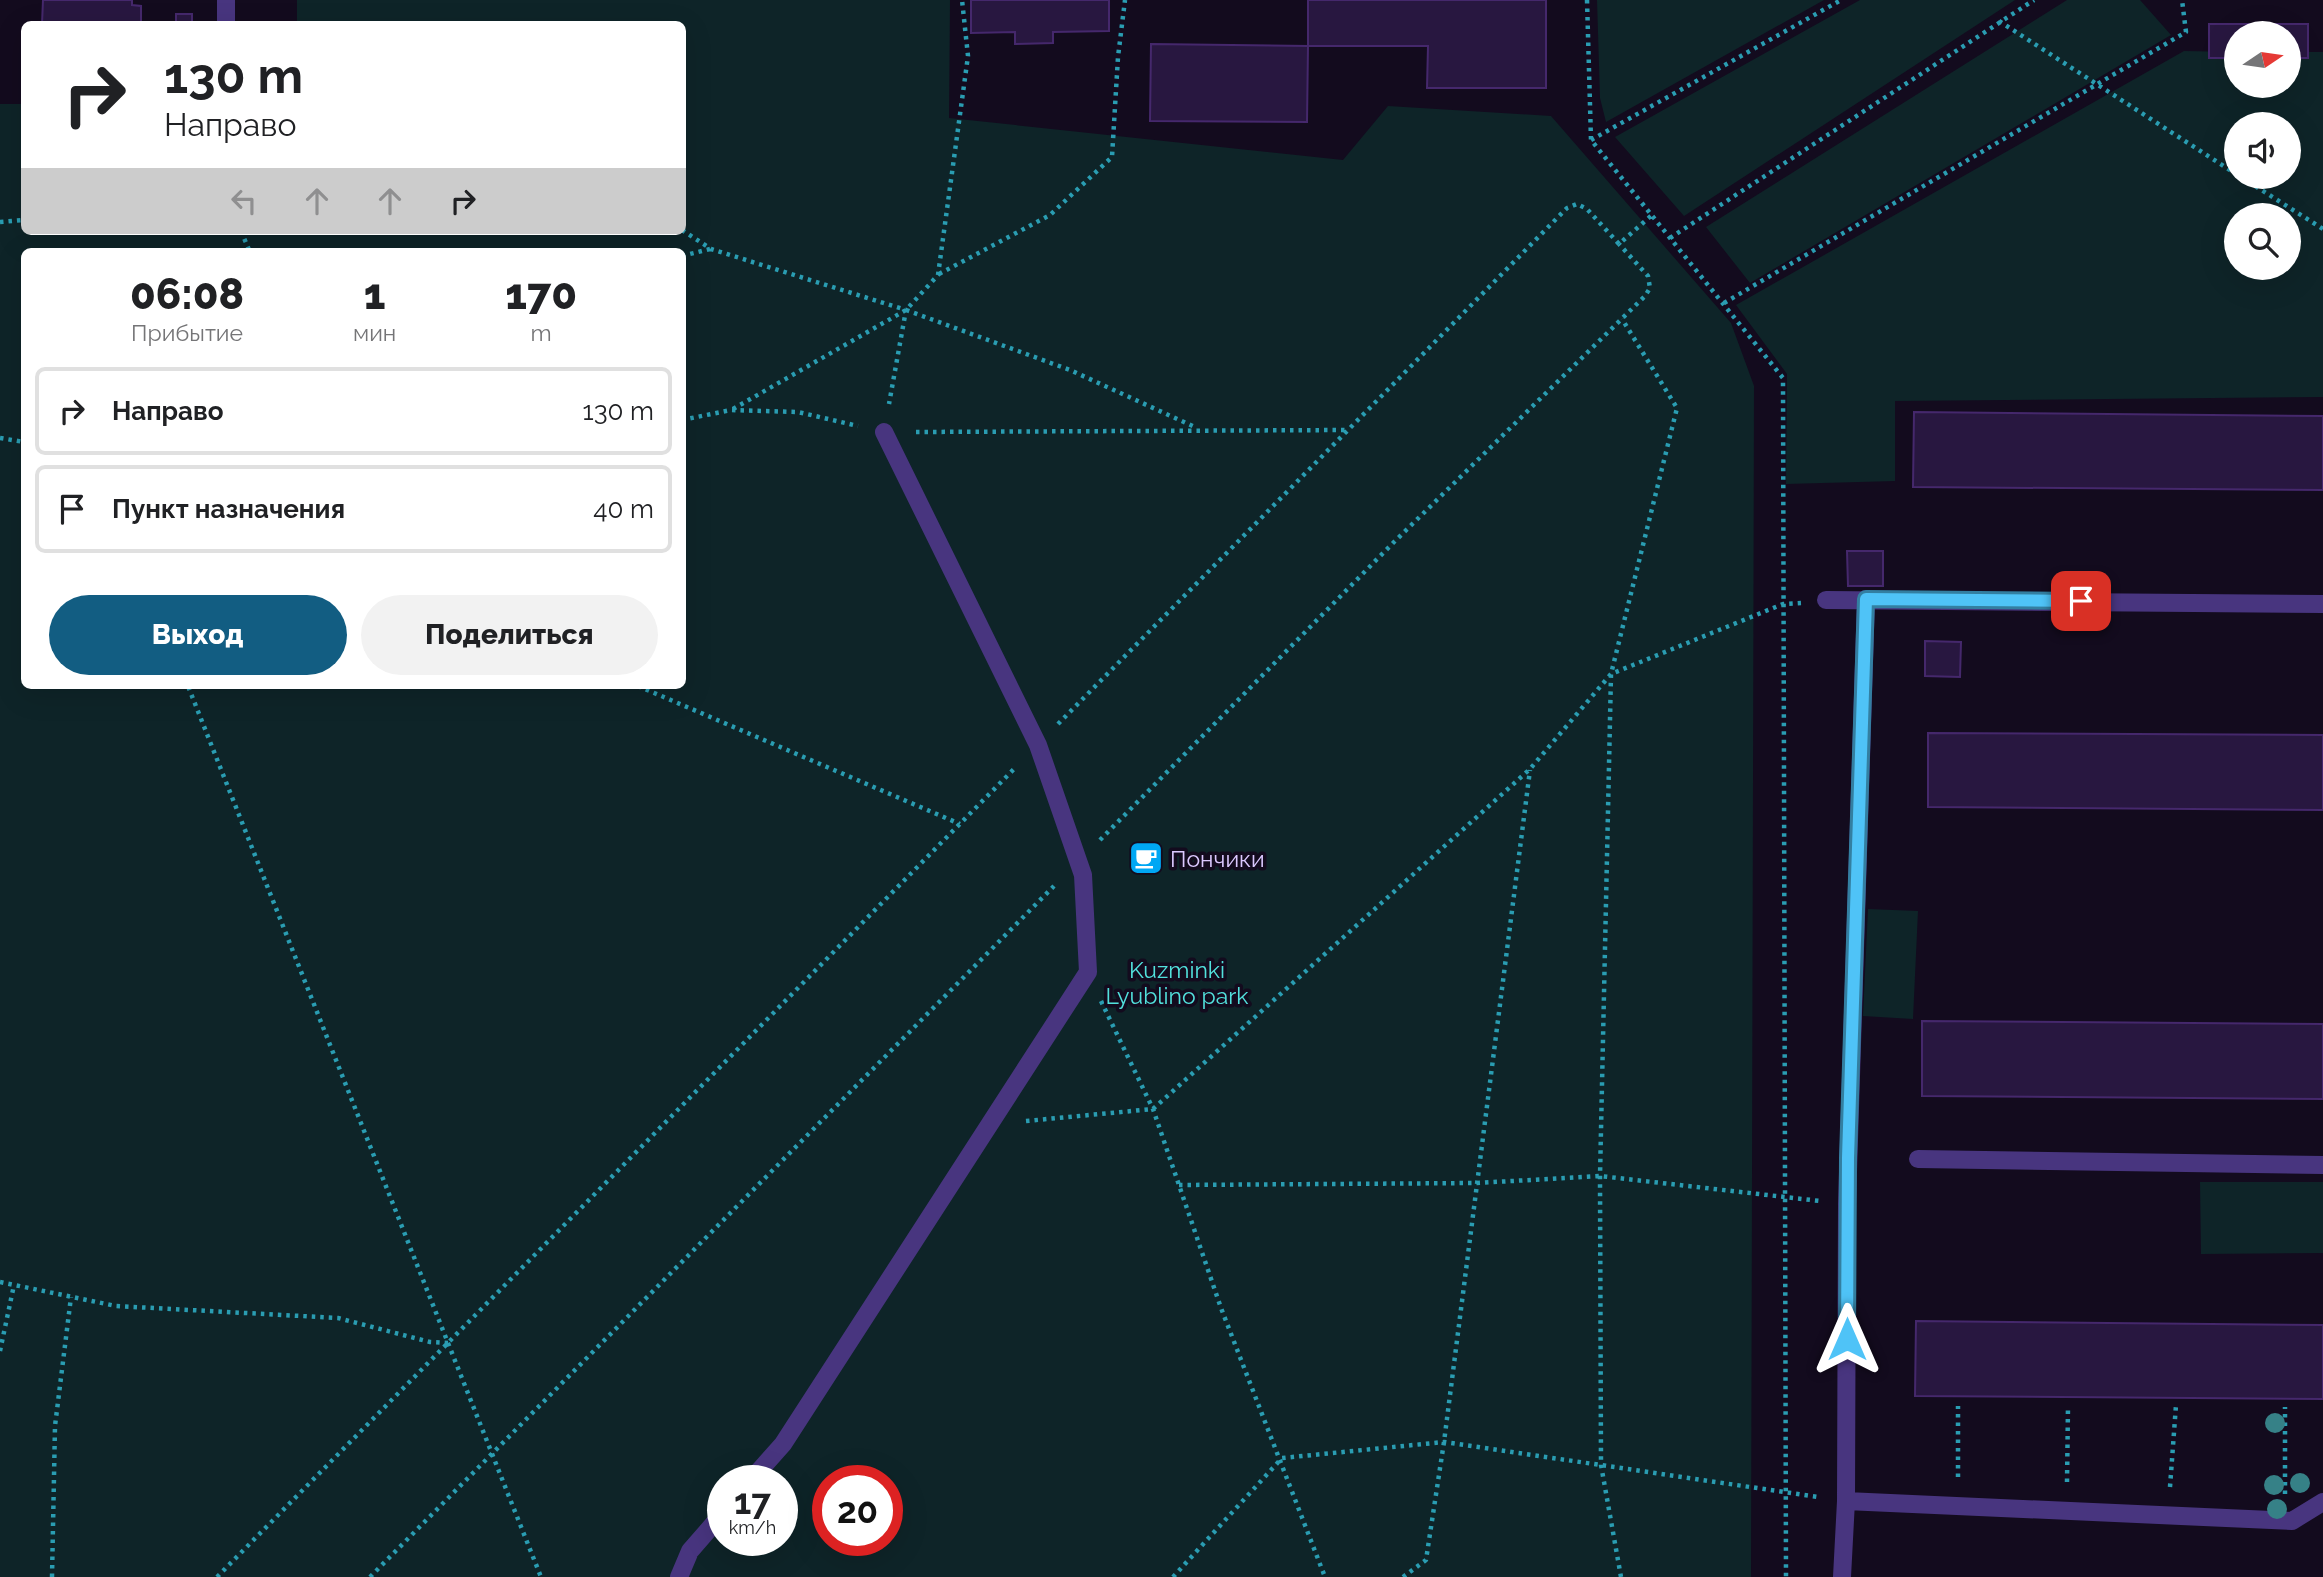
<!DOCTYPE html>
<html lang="ru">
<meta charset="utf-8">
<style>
body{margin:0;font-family:Raleway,sans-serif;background:#f2f2f2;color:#202124;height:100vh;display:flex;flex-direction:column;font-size:26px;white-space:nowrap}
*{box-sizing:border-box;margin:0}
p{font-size:23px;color:#757577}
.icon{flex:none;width:38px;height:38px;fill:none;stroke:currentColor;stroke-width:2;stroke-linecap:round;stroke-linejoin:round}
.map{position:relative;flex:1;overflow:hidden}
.side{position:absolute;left:21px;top:248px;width:665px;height:441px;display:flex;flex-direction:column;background:#fff;border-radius:10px;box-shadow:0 7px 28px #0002}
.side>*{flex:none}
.guide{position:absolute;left:21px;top:21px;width:665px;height:214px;border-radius:10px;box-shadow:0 7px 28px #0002;background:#fff;color:#202124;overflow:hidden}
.needle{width:46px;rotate:77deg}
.fabs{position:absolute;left:2224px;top:21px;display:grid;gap:14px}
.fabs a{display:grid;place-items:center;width:77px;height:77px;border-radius:50%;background:#fff;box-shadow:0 7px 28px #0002;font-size:35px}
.speed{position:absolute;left:707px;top:1465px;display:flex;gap:14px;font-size:35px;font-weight:700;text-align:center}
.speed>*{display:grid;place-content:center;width:91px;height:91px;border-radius:50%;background:#fff;box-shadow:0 7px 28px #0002;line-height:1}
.speed small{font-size:18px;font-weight:400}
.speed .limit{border:10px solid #d22;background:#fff;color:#111}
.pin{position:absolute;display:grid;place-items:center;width:60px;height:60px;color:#fff;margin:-30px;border-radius:14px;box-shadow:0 4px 10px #0006}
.me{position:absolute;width:77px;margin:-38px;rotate:0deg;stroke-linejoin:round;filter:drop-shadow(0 0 5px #0008)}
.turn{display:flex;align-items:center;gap:24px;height:147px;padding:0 28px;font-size:32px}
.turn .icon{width:91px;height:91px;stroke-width:2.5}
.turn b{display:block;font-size:49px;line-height:60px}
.lanes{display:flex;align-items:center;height:66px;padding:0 28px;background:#0003;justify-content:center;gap:35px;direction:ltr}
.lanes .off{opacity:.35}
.eta{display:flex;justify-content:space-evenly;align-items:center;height:119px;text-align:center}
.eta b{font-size:42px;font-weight:800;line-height:49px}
.cta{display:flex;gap:14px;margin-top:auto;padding:14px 28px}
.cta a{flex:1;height:80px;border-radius:42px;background:#125d82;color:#fff;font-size:28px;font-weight:800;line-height:80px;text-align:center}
.cta a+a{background:#f2f2f2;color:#202124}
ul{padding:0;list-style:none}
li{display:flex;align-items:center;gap:21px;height:88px;margin:0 14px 10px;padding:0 14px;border:4px solid #e0e0e0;border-radius:10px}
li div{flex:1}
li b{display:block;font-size:26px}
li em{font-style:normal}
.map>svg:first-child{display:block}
</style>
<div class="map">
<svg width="2323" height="1577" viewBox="0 0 2323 1577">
<rect width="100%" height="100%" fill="#130b1e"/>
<path fill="#0e2428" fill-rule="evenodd" d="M297,0H950L949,118L1343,160L1388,106L1551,116L1731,323L1754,386L1751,1577H0V104H24V231H682V24H297ZM24,252H682V686H24ZM723,1480H782V1540H723ZM828,1480H887V1540H828Z
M1597,0H1824L1606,122L1600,98Z
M1860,0H2015L1684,216L1615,137Z
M2067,0H2140L2171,35L1750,283L1706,227Z
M2184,51L2236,52V86H2289V52H2323V397L1895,401V481L1786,484L1787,374L1736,305ZM2236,124H2289V177H2236ZM2236,215H2289V268H2236Z
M1868,909L1918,911L1913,1019L1863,1016Z
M2200,1182H2323V1253L2201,1254Z"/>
<path fill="#281740" stroke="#45286c" stroke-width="2" d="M43,0H132V5L141,6V24H42Z
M971,0H1109V31L1053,32V43L1015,44V32L971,33Z
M1308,0H1546V88H1427L1428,46H1308Z
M176,14H192V24H176Z
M2209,24H2308V58H2289V33H2236V58H2209Z
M1151,44L1308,46L1307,122L1150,121Z
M1914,412L2323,416V490L1913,487Z
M1847,551H1883V586H1848Z
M1925,641L1961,642L1960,677L1925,676Z
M1928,733L2323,735V810L1928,807Z
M1922,1021L2323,1024V1099L1922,1096Z
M1916,1321L2323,1325V1399L1915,1396Z"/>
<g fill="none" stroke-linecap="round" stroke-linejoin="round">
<path stroke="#2a9db2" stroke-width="4.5" stroke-dasharray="3.5 5" stroke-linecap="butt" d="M1587,0L1591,140L1783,378L1786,1577
M1999,21L2236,174
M1591,140L1841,0
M2241,177L2323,229
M0,222L24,220
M682,230L711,249L906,310L889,404
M241,231L250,252
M1670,238L2034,0
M682,256L710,249
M939,274L1050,215L1112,157L1118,57L1125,0
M1724,303L2186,32L2182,0
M906,310L1070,370L1197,428
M733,409L906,310L938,275L968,56L962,0
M682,420L731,410L798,412L858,426
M916,432L1348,430
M0,438L24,442
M638,686L960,824
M1058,724L1567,208L1577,204L1587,209L1619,244L1652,215
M1100,840L1394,542L1645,296L1650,288L1648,276L1619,244
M1101,1001L1153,1109L1221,1308L1325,1577
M1026,1121L1153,1109L1530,769L1611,674L1783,604L1801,603
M1179,1185L1477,1183L1600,1176L1820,1201
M0,1282L116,1306L338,1318L430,1342L448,1343L188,686
M448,1343L541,1577
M0,1351L14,1285
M1958,1477V1406
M2067,1482L2068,1406
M2170,1487L2176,1405
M2285,1494V1407
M52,1577L55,1426L71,1297
M217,1577L1015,768
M370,1577L1054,886
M1173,1577L1282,1458L1444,1442L1818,1497
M1403,1577L1426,1560L1444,1442L1530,770
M1621,1577L1601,1465L1600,1176L1611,674L1677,408L1622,319"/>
<path stroke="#48357f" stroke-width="18" d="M226,24V0
M1866,599L1847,1204L1846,1501L2292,1521L2323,1502
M1826,600L2323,604
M1918,1159L2323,1165
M751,1480L783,1444L1088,972L1083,875L1038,745L884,432
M679,1577L690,1551L723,1513
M1842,1577L1846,1501"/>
</g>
<g fill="#368187">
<circle cx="2275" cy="1423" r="10"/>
<circle cx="2300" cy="1483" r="10"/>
<circle cx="2274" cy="1485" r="10"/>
<circle cx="2277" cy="1509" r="10"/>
</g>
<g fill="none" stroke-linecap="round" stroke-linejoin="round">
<g stroke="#337fa1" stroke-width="18">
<path id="route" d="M1847,1339L1848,1158L1866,599L2081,601"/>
</g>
<use href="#route" stroke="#4fc3f7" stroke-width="12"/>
</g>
<defs>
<g id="cafe-square" transform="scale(1.75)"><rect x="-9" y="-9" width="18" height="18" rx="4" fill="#00a7f4" stroke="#130b1e"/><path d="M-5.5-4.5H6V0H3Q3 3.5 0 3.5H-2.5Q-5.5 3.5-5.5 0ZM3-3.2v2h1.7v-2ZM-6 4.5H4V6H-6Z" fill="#fff"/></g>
</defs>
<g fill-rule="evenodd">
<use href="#cafe-square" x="1146" y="858"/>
</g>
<g text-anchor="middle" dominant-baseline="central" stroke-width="7" stroke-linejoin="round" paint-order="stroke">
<g font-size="23" fill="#dbc9ff" stroke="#130b1e" text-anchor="start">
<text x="1170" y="858">Пончики</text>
</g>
<g font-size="23" fill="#52e1dd" stroke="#130b1e">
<text x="1177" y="969">Kuzminki<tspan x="1177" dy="26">Lyublino park</tspan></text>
</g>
</g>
</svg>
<div class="fabs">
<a><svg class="needle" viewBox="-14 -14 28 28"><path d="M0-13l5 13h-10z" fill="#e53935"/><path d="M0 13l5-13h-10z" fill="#757577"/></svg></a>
<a><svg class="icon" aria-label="sound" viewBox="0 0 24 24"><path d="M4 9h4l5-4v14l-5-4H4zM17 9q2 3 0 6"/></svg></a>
<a><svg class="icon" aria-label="search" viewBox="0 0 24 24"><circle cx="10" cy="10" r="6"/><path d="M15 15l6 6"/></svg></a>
</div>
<div class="speed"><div>17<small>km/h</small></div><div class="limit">20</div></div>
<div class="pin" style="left:2081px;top:601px;background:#d93025"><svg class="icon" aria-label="arrive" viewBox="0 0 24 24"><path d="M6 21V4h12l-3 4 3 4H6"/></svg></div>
<svg class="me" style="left:1847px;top:1339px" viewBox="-20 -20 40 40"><path d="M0-17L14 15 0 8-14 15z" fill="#4fc3f7" stroke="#fff" stroke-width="4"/></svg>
<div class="guide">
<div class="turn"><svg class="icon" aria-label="right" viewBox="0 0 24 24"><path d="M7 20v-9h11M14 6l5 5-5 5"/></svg><div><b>130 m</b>Направо</div></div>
<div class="lanes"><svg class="icon off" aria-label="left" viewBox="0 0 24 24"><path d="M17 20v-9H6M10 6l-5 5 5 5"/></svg><svg class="icon off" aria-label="ahead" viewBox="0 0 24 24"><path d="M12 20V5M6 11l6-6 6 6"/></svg><svg class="icon off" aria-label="ahead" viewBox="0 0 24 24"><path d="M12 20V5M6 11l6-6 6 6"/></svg><svg class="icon" aria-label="right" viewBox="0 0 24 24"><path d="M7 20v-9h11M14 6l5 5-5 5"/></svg></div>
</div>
<section class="side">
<div class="eta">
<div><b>06:08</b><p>Прибытие</p></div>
<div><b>1</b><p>мин</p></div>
<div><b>170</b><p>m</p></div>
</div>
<ul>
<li><svg class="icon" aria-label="right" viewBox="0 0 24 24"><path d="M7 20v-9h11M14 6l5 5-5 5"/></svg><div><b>Направо</b></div><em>130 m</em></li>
<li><svg class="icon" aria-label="arrive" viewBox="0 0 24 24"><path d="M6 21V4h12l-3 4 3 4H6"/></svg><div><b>Пункт назначения</b></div><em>40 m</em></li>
</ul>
<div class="cta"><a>Выход</a><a>Поделиться</a></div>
</section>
</div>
